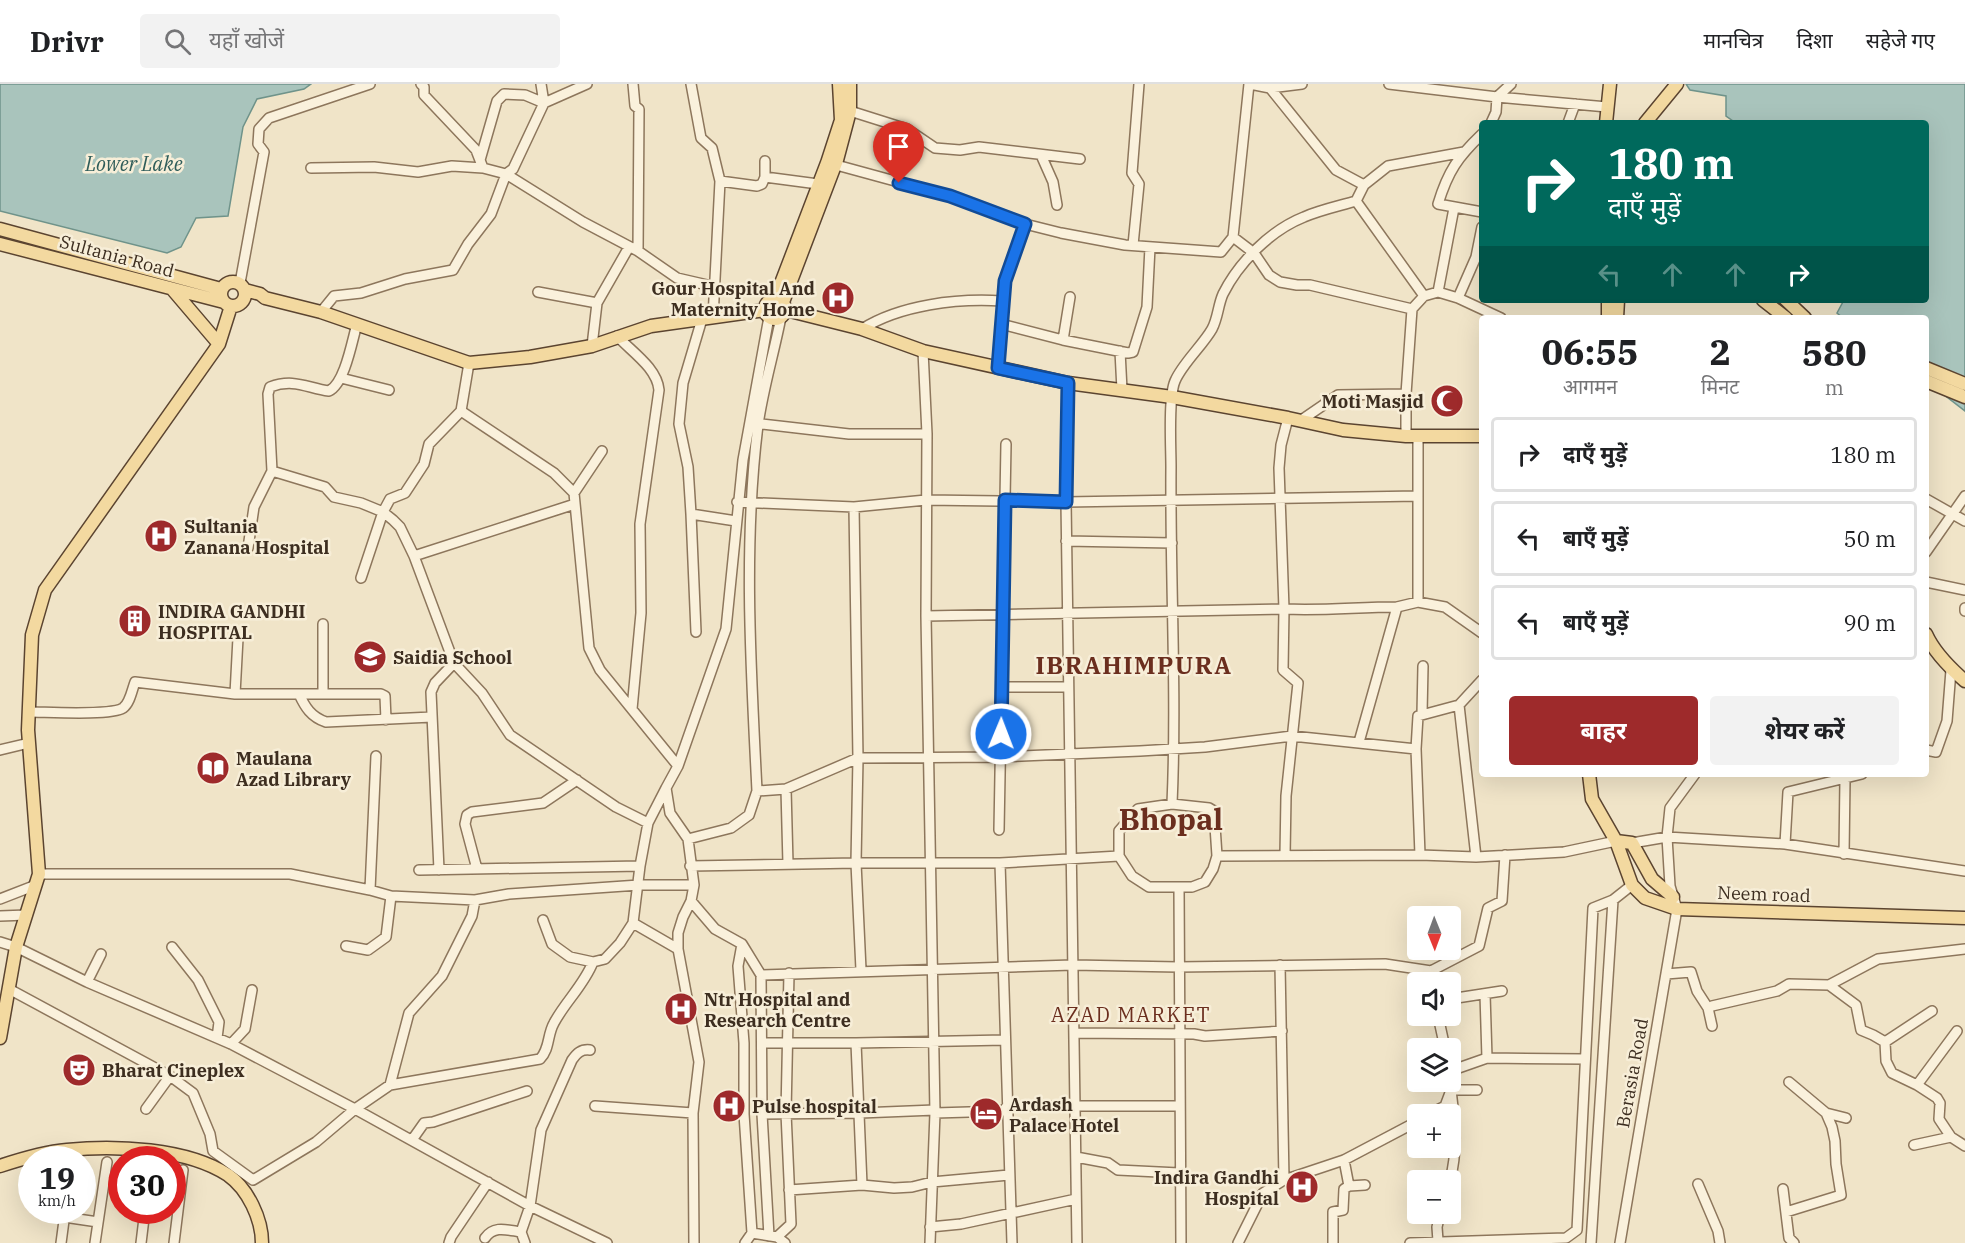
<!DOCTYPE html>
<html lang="hi">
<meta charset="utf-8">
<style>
body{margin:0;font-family:"IBM Plex Serif","Noto Sans Devanagari",serif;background:#f2f2f2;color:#202124;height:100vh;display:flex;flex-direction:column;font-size:22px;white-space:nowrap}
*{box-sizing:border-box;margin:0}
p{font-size:20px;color:#757577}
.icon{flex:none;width:33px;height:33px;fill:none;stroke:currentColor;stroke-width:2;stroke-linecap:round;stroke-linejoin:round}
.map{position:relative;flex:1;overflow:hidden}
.sheet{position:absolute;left:1479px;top:231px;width:450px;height:462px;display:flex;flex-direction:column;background:#fff;border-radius:6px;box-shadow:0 6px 24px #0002}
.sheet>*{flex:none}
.top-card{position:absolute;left:1479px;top:36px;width:450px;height:183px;border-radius:6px;box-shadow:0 6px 24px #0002;background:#00695c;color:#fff;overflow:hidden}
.needle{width:39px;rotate:179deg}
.controls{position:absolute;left:1407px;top:822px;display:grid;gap:12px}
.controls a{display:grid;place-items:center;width:54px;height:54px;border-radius:6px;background:#fff;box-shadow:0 6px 24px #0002;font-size:30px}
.speed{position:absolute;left:18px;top:1062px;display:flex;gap:12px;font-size:30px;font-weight:700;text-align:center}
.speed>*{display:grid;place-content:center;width:78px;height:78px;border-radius:50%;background:#fff;box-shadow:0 6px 24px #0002;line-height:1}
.speed small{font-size:15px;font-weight:400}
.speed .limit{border:9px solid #d22;background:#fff;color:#111}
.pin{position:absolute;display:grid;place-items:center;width:51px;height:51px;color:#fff;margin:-62px -26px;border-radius:50% 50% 50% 0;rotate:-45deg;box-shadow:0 0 6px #0007}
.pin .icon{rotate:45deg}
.me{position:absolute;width:66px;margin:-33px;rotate:1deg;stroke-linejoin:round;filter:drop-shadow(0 0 4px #0008)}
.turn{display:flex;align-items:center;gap:21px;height:126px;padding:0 30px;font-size:27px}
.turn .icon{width:78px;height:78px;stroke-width:2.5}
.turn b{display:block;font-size:42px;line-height:51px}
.lanes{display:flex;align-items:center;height:57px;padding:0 30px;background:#0003;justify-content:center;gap:30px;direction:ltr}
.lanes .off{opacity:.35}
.eta{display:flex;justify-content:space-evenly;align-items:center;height:102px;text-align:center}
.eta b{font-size:36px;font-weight:700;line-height:42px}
.primary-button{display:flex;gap:12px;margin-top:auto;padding:12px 30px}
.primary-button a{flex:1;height:69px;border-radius:6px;background:#9e2a2b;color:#fff;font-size:24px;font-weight:700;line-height:69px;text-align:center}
.primary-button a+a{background:#f2f2f2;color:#202124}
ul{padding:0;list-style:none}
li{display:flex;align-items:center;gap:18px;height:75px;margin:0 12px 9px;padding:0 18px;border:3px solid #e0e0e0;border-radius:6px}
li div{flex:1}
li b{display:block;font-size:22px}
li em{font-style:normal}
header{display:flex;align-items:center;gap:36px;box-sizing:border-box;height:84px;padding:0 30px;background:#fff;border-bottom:2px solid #e0e0e0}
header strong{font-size:28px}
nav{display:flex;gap:33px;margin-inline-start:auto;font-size:21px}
.search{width:420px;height:54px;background:#f2f2f2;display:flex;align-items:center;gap:15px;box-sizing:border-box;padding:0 21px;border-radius:6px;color:#757577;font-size:22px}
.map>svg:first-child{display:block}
</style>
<header>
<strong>Drivr</strong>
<div class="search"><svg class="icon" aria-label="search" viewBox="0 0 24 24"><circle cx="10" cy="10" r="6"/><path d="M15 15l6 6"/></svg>यहाँ खोजें</div>
<nav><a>मानचित्र</a><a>दिशा</a><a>सहेजे गए</a></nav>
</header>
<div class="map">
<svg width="1965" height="1159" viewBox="0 0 1965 1159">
<rect width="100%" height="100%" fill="#f0e4c8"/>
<path fill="#a9c4bc" stroke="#6f938a" stroke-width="1.5" d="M0,0H311L304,5L257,15L243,43L228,132L196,134L181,163L167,169L0,127Z
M1686,0H1965V327L1926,297V234H1843L1837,229L1844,216H1926V39H1736L1726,32V12L1690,6Z"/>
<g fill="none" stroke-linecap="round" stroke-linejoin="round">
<g stroke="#8d765c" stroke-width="12">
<path id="minor" d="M421,0L424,3V11L476,66L483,84L506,90L583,138L638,167L677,194L716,203
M633,0L635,22L639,25L638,167
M691,0L701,54L712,64L720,97L713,234
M1250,0L1270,4L1302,0
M1389,0L1497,13L1607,23
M1270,4L1336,86L1364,101
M850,27L907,45L935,64L960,66L979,63L1080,75
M1491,39L1496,28L1497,13L1511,0
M1568,39L1575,20
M1482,50C1458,73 1448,87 1438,120L1482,128
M1041,71L1053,98L1057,121
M480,76L497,17L504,10L525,11L544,19L541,0
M829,79L950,112L1025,140L1061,149L1125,161L1221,168L1233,153L1249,0
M311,84L374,83L418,88L452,82L483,84
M765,93L818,100
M720,97L757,102L762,100L765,93V77
M1356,117L1424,212
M1233,153L1254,169L1269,191L1280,198L1297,201H1310L1412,225
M1133,161L1139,100L1132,89L1139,0
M240,199L264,68L258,60L259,45L269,34L370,0
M538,208L597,219
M1438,208L1454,124
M1458,214L1476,173L1482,143
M321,228L334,212L361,209L405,195L453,186L468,160L491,130L506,90L513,85L544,19L587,0
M702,235L683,299L679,340L688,383L691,430L736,437
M1001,240L1063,256L1070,213
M862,245C900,221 957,214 1002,217
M617,252C632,268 657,284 659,306L640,440L641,529L632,625
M1063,256L1128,269L1133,268L1147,223L1150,163
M592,262L597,219L629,163
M923,267L927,350L926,532L935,1029L930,1159
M1120,267L1122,306
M469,279L461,327L554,389L574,409L589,564L600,586L678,682
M998,284L1005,197L1025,140
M341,294L389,306
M1068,299L1066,418L1077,1159
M1300,337L1338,311L1406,310
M753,339L849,350H927
M1406,352V310L1412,225L1424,212L1438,208L1458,214L1501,234
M272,387L325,403L334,413L361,419L383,428L393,436L400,443L414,472L454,579L482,609L510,651L616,723L648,739
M574,409L602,367
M1926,415L1965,437
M737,418L854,423L926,416L1066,418L1418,412
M854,423L858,674L856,779L861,886
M691,430L696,548
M1066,457L1172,459
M248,464L254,423L272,387L268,310L270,303C294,294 307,304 329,307C345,299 352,257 357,240
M1926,468L1965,412
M414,472L575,420
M361,494L383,428L390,415L405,409L424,380L429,360L461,327
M1926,498L1965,506
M1418,518V352
M1965,524V527
M926,532L1284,525C1322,527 1359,523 1397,523
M323,540V610
M1002,603H1068
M235,610L238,554
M299,610C305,623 311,633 326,638L432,633
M1459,621L1476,773
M29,628C47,628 111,632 123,624C130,619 132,606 135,598L235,610H381L385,612L386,636
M1422,630L1423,582
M1359,658L1397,523L1418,518L1445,523L1482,549
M0,666L29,659
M1926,666L1936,668L1947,637L1951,586
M786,705L788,780
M757,707L786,705L858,674L1000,673L1140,667L1205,663L1292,652L1416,665
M1172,720C1177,607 1170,496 1171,383C1171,363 1168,313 1175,297C1182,280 1203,261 1212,245C1218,234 1218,221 1223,210C1239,178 1271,146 1304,133C1320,126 1339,122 1356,117L1364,101L1388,82L1464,68
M1172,720L1209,724L1214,727L1217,772L1213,785L1205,798L1192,803H1149L1132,792L1119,772V747L1138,725Z
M999,746L1006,360
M688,755L731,744L749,731L757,707C751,585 743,462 758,341C763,305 774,269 781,233
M1632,759L1667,753L1785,760L1965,787
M1785,760L1788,708L1862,690
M1844,770L1845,695
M1285,771L1286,712L1298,599L1283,586L1284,525L1279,384L1281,361L1288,334
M1420,771L1416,665L1418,632L1459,621L1482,596
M1217,772L1420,771L1476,773L1564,768L1616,757
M1000,779L1012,1159
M690,782L856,779H1000L1119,772
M477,785L465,740L467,731L472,728L543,719L577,696
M419,786L640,782
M439,786L431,608L435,599L454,579
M39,790H290L370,806L391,812L475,816L509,810L639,801H694
M1179,804L1181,1159
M370,806L376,672
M0,815L36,801
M691,817L715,845L742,860L761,891L762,1030L769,1152
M0,832L27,831
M543,836L552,860L570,873L593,878L605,875L620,859L633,839L640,782L648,739L666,704
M633,839L678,865
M0,858L16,863L87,898L231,960L355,1025L530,1122L607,1159
M742,860L738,882L744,959V1030L752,1149L745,1159
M346,862L368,866L386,853L391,812
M172,863L198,896L219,938L217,954
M1280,881L1284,1096
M1666,890L1691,888L1697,907L1708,924
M761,891L1073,881L1178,883L1385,880L1431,887L1479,862L1488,824L1502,817L1505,771
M87,898L101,870
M1829,901L1856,921L1861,946L1873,951L1885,958
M9,905L170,992L193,1009L210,1050L213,1067L253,1096L316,1058L355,1025L390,1001L540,975C550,965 547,951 554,939C565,918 584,901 593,878
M1485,910L1487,974
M1450,915L1502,907
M1932,927L1885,958L1886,977L1892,989L1917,1001L1957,947
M1438,932L1445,964
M1712,942L1708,924L1712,922L1777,907L1789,900L1829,901L1878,875L1965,865
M1074,949L1194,950L1205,952L1282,947
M762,959H856L1005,956
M856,959L862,1101
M231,960L245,945L252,906
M1413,987H1418
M1450,987L1487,974L1585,975
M390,1001L409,929L442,892L472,832L475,816
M1917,1001L1937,1014L1940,1019L1939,1035L1951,1053L1965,1062
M595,1022L693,1029
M146,1025L170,992
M935,1029L1003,1027L1007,1022H1179
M1826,1029L1846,1034
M762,1030L860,1029L935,1026
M1429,1030L1445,1022L1451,1006H1477
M412,1056L424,1039L433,1038L527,1007
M1914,1061L1951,1053
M1076,1073L1108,1079L1118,1086L1179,1089
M1450,1096C1459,1063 1454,1031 1450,998
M1698,1100L1718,1147L1720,1159
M1349,1102L1365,1101
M1783,1105L1789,1154L1794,1159
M789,1106L862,1101L894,1104L912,1103L932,1098L1009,1091
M1786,1128L1841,1111L1836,1080L1835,1057L1832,1043L1826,1029L1789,998
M64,1133L98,1138
M930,1143L961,1140L1076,1115
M752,1149L777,1153L785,1159
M777,1153L791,1140L786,1029L789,889
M485,1154C494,1141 507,1146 521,1148
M1438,1157L1437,1143L1440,1130
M61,1159L65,1129
M95,1159L107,1078
M141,1159L145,1126
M174,1159L183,1086
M449,1159L451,1153L488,1098
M525,1159L521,1148L530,1122L541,1046L572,976C577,969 581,965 590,966
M694,1159L693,1029L699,978L678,865V849L683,833L691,817L694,801L688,755L670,729L666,704L678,682L726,545L743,376L769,233
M1238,1159L1263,1109L1284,1096L1344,1076L1418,1037
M1333,1159V1128L1343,1126L1344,1105L1349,1102L1344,1076
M1410,1159L1566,1154L1577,1146L1593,824L1613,816L1632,801
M1591,1159L1613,816
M1620,1159L1677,825L1670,802L1667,753L1670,724L1695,690"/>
</g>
<g stroke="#5b4430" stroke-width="15">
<path id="major" d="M1606,39L1610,0
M1645,39L1677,0
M0,145L221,205
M0,160L224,218
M221 210a12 12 0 1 1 24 0a12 12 0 1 1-24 0Z
M173,206L219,260
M245,206L260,210L265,214L321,228L469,279L530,273L592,262L651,242L765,226
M765 225a10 10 0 1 1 20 0a10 10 0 1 1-20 0Z
M775,215L827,79L841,36L839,0
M1608,216V234
M1763,216L1786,234
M1786,216L1805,234
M783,218L837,76L850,27V0
M786,226L862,245L923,267L1068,299L1172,313L1288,334L1343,346L1406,352H1482
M1617,234L1618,216
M1926,284L1965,300
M1926,297L1965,313
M1926,550C1934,568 1950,584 1965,597
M1589,690L1592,715L1616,757L1632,801L1645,814L1677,825L1965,834
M1616,757L1632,759L1652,795L1673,813
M0,954L16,863L39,790L28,646L32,551L45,506L219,260L231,222
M0,1082C21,1075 45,1068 67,1066C115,1061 187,1064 228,1091C248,1105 262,1135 262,1159"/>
</g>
<use href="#minor" stroke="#faf1dc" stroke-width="9"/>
<use href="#major" stroke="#f3d9a0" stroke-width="12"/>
</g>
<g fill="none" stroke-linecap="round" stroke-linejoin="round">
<g stroke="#114b97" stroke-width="15">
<path id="route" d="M899,99L950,112L1025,140L1005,197L998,284L1068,299L1066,418L1005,416L1001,650"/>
</g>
<use href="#route" stroke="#1a73e8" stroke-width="10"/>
</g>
<defs>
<g id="hospital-disc" transform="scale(1.725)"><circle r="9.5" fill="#9e2a2b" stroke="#f7eed8"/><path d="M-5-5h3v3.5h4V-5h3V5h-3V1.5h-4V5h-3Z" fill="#fff"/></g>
<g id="mosque-disc" transform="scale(1.725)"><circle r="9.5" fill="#9e2a2b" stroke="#f7eed8"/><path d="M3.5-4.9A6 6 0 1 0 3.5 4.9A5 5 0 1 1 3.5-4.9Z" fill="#fff"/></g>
<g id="building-disc" transform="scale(1.725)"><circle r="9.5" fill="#9e2a2b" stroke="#f7eed8"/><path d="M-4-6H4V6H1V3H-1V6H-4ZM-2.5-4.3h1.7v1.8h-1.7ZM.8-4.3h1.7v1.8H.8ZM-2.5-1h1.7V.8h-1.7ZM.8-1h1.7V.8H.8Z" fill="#fff"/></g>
<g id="school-disc" transform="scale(1.725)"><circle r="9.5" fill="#9e2a2b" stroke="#f7eed8"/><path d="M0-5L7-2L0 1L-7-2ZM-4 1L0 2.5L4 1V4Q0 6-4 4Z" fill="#fff"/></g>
<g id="library-disc" transform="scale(1.725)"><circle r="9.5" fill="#9e2a2b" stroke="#f7eed8"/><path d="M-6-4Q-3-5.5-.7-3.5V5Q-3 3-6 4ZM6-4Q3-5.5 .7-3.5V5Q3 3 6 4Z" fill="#fff"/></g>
<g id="theatre-disc" transform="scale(1.725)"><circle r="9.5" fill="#9e2a2b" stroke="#f7eed8"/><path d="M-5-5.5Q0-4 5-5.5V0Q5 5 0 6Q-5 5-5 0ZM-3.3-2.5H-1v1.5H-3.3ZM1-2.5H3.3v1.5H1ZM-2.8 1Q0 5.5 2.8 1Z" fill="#fff"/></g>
<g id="hotel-disc" transform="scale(1.725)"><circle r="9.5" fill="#9e2a2b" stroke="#f7eed8"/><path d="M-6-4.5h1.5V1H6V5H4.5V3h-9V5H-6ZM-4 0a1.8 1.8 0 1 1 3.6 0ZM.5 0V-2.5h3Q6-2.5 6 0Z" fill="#fff"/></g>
</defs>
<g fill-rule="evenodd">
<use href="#hospital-disc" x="838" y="214"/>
<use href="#mosque-disc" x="1447" y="317"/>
<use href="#hospital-disc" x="161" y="452"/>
<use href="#building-disc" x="135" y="537"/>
<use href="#school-disc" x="370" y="573"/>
<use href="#library-disc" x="213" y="684"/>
<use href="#hospital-disc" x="681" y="925"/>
<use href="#theatre-disc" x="79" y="986"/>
<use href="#hospital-disc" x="729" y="1022"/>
<use href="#hotel-disc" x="986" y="1030"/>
<use href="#hospital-disc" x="1302" y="1103"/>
</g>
<g text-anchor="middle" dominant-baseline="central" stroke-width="5" stroke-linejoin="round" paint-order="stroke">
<g font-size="18" fill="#3d2e20" stroke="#f7eed8">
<text transform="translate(117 172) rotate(15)">Sultania Road</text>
<text transform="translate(1764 810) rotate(2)">Neem road</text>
<text transform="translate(1632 989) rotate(-80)">Berasia Road</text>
</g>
<g font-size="18" font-weight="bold" fill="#3d2e20" stroke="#f7eed8" text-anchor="start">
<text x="815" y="204" text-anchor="end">Gour Hospital And<tspan x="815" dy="21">Maternity Home</tspan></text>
<text x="1424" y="317" text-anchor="end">Moti Masjid</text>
<text x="184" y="442">Sultania<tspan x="184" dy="21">Zanana Hospital</tspan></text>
<text x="158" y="527">INDIRA GANDHI<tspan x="158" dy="21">HOSPITAL</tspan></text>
<text x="393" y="573">Saidia School</text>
<text x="236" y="674">Maulana<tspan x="236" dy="21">Azad Library</tspan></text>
<text x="704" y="915">Ntr Hospital and<tspan x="704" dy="21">Research Centre</tspan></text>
<text x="102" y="986">Bharat Cineplex</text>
<text x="1009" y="1020">Ardash<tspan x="1009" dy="21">Palace Hotel</tspan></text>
<text x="752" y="1022">Pulse hospital</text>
<text x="1279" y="1093" text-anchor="end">Indira Gandhi<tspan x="1279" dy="21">Hospital</tspan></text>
</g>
<g font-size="20" font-style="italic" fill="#2f5d5a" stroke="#f7eed8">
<text x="134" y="79">Lower Lake</text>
</g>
<g font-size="20" letter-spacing="1.5" fill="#6b2e1e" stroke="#f7eed8">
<text x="1131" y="930">AZAD MARKET</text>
</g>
<g font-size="24" font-weight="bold" letter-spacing="1.5" fill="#6b2e1e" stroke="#f7eed8">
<text x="1134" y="581">IBRAHIMPURA</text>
</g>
<g font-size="30" font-weight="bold" fill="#6b2e1e" stroke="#f7eed8">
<text x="1171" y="734">Bhopal</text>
</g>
</g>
</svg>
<div class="controls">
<a><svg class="needle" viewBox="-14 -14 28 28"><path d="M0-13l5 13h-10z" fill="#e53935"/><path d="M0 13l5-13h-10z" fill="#757577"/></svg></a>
<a><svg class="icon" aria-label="sound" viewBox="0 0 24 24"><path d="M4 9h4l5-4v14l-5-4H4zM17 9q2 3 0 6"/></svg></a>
<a><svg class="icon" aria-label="layers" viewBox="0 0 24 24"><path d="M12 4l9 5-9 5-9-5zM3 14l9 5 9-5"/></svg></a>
<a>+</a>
<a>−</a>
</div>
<div class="speed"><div>19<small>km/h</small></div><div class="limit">30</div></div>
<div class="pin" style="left:899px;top:99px;background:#d93025"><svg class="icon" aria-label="arrive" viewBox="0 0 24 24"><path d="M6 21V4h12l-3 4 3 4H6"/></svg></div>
<svg class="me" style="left:1001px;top:650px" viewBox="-20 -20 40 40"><circle r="17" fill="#1a73e8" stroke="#fff" stroke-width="3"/><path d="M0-11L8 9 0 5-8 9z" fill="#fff"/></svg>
<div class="top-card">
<div class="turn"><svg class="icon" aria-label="right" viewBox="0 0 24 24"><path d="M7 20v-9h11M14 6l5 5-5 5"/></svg><div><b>180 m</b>दाएँ मुड़ें</div></div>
<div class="lanes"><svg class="icon off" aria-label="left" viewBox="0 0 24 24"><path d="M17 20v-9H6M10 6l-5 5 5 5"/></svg><svg class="icon off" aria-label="ahead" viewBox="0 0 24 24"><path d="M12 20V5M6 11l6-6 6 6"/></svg><svg class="icon off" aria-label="ahead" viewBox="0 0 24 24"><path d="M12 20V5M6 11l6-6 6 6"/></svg><svg class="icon" aria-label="right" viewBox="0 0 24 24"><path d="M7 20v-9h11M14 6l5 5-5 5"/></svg></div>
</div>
<section class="sheet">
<div class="eta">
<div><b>06:55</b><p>आगमन</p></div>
<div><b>2</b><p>मिनट</p></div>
<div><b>580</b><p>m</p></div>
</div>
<ul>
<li><svg class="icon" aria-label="right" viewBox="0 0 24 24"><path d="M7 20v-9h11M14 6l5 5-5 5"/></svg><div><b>दाएँ मुड़ें</b></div><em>180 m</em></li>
<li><svg class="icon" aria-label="left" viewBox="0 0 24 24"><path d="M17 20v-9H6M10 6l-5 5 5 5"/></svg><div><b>बाएँ मुड़ें</b></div><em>50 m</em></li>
<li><svg class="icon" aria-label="left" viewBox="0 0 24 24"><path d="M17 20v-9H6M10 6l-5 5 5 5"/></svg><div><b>बाएँ मुड़ें</b></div><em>90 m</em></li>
</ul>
<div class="primary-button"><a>बाहर</a><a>शेयर करें</a></div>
</section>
</div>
